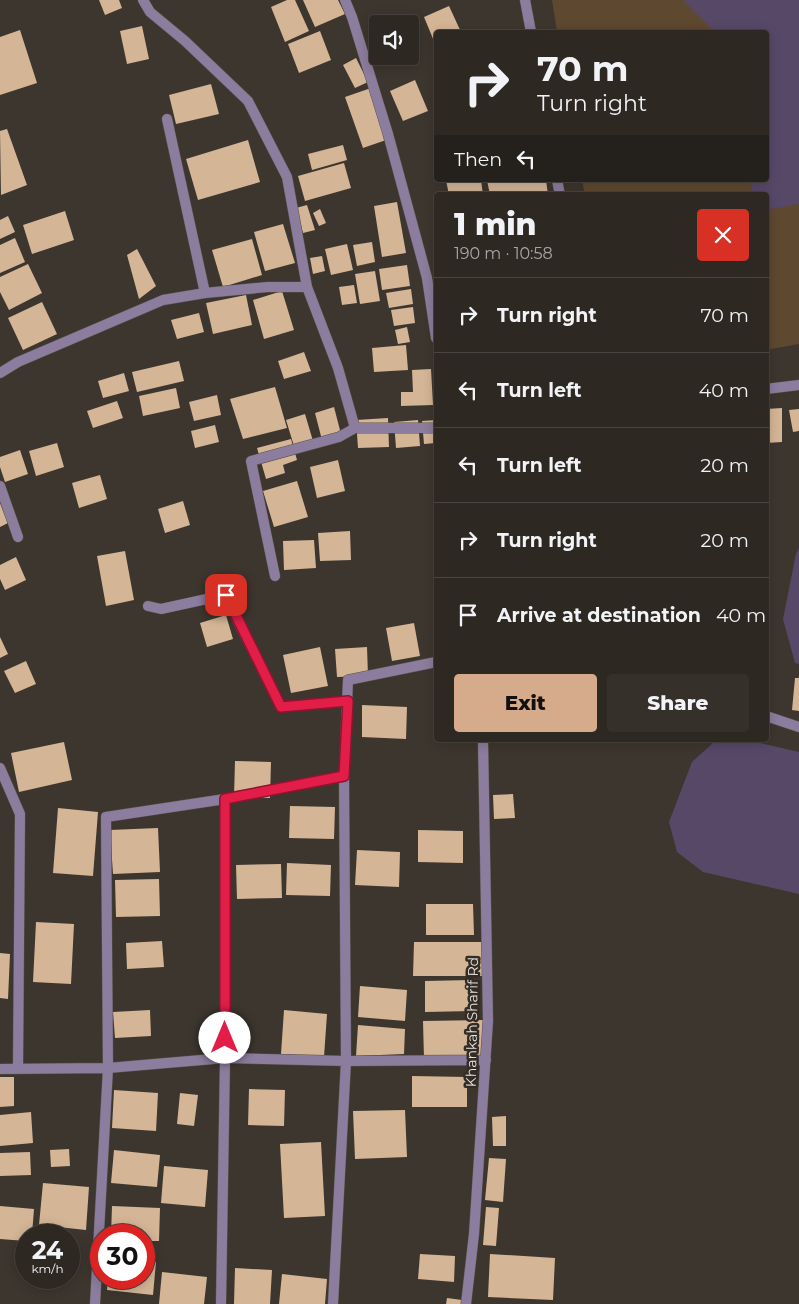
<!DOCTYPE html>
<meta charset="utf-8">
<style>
body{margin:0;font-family:Montserrat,sans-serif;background:#36302b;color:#f1f3f6;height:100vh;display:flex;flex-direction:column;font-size:19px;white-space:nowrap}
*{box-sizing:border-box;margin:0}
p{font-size:16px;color:#a7a6a6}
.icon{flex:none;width:28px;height:28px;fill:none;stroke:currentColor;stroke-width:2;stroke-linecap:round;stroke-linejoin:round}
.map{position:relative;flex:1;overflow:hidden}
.side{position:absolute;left:434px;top:192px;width:335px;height:550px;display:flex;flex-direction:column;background:#2e2823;border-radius:5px;box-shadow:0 2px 12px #0003,0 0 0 1px #494441}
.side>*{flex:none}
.banner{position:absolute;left:434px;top:30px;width:335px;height:152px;border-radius:5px;box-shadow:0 2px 12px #0003,0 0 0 1px #494441;background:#2e2823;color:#f1f3f6;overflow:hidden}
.controls{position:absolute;left:369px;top:15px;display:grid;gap:10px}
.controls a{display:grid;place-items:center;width:50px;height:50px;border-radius:5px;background:#2e2823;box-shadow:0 2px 12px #0003,0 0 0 1px #494441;font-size:25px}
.speed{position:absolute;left:15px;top:1224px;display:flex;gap:10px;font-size:25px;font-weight:700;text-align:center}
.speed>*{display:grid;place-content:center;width:65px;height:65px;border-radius:50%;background:#2e2823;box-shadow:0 2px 12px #0003,0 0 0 1px #494441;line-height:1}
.speed small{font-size:12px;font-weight:400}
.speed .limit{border:8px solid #d22;background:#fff;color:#111}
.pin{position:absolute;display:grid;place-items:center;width:42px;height:42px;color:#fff;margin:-21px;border-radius:10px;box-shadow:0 2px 8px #0006}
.me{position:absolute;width:55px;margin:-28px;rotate:0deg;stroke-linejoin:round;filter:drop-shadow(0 0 4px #0008)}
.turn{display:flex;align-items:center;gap:18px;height:105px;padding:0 20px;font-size:22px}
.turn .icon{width:65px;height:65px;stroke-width:2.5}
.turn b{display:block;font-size:35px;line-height:42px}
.then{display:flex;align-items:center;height:48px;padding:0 20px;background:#0003;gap:10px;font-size:19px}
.round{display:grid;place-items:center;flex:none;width:52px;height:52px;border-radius:5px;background:#36302b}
.overview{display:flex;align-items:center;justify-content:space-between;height:85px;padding:0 20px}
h1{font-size:30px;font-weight:800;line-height:38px}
.primary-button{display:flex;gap:10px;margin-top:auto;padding:10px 20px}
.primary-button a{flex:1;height:58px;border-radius:5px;background:#d6ab8b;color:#111;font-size:20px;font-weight:800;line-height:58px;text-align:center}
.primary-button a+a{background:#36302b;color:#f1f3f6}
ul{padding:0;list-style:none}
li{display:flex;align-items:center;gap:15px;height:75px;padding:0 20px;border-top:1px solid #494441}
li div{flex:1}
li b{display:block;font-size:19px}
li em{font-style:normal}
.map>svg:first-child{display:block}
</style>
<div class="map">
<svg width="799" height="1304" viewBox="0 0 799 1304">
<rect width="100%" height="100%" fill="#3d362f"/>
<path fill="#5f4830" d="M552,0H799V344L766,350V195H585L582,180H766V32H557Z"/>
<path fill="#584868" d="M683,0H799V204L766,210V195H753L750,180H766V32H715Z
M799,548V664L795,663L783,619L796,554Z
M726,740H747L799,752V894L703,872L677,852L669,822L692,762L713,743Z"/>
<path fill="#d4b596" d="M99,0H119L122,8L105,15Z
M287,0H295L309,31L285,42L271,7Z
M303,0H338L345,14L315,27Z
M449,6L461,32H436V46L424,17Z
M142,26L149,59L127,64L120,31Z
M20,30L37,83L0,95V37Z
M320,31L331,60L299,73L288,44Z
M356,58L368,82L355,88L343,65Z
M415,80L428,111L403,121L390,91Z
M211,84L219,114L176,124L169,95Z
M371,88L389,139L363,148L345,97Z
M7,129L27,185L1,195L0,131Z
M248,140L260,182L198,200L186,159Z
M343,145L347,160L312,170L308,154Z
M344,163L351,188L305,201L298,176Z
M446,180H481L483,195H449Z
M487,180H546L548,195H490Z
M397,202L406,253L382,257L374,206Z
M307,205L315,230L303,233L296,208Z
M320,209L326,223L319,226L313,213Z
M65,211L74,240L32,254L23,225Z
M8,216L15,232L0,239V220Z
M283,224L295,263L265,271L254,232Z
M15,238L25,262L0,273V245Z
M252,239L262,275L223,287L212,250Z
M372,242L375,262L357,266L353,245Z
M347,244L353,270L331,275L325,249Z
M137,249L156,286L139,299L127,255Z
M322,256L325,271L313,274L310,258Z
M28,264L42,293L9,310L0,292V277Z
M407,265L410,286L382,290L379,269Z
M375,271L380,301L360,304L355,274Z
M354,285L357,303L342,305L339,287Z
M411,289L413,304L389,308L386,293Z
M282,291L294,330L264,339L253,300Z
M246,295L252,325L213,334L206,303Z
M42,302L57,334L23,350L8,318Z
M413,307L415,323L394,326L391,310Z
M199,313L204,332L177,339L171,320Z
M407,327L410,342L398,344L395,330Z
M406,345L408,370L374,372L372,348Z
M304,352L311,371L284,379L278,361Z
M179,361L184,381L137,392L132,372Z
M431,369L433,405L401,406V392H413L412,370Z
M124,373L129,391L103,398L98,381Z
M275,387L287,428L243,439L230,399Z
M176,388L180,408L143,416L139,396Z
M217,395L221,415L194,421L189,402Z
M117,401L123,418L93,428L87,411Z
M334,407L341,434L322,440L315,413Z
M782,408V442L766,443V409Z
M799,409V431L793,432L789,410Z
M305,414L313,441L294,446L286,420Z
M388,418L389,447L358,448L356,420Z
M418,420L420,446L396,448L394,422Z
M436,420V443L424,444L422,421Z
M215,425L219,442L195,448L191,431Z
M291,439L297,460L283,465L285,473L266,479L257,448Z
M57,443L64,467L36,476L29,451Z
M433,447H436V468H433Z
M20,450L28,474L5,482L0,467V457Z
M338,460L345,491L317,498L310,467Z
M100,475L107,499L79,508L72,483Z
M297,481L308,517L274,527L263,491Z
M183,501L190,525L165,533L158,509Z
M0,503L8,523L0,527Z
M766,510H768L769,538H766Z
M350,531L351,560L320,561L318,533Z
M314,540L316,568L284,570L283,541Z
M125,551L134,600L106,606L97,556Z
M16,557L26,580L5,590L0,579V565Z
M226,615L233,639L207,647L200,623Z
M414,623L420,656L392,661L386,628Z
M766,630H769V653H766Z
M0,637L8,654L0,658Z
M320,647L328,686L291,693L283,655Z
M367,647L368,676L337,677L335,649Z
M26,661L36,684L15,693L4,671Z
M795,678H799V711L792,710Z
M362,705L407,707L406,739L362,737Z
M64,742L72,780L19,792L11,753Z
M235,761L271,762L270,798L234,797Z
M513,794L515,818L494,819L493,795Z
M290,806L335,807L334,839L289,838Z
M58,808L98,812L93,876L53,873Z
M158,828L160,872L113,874L110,830Z
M418,830L463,831V863L418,862Z
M357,850L400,852L399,887L355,885Z
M287,863L331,865L330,896L286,895Z
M281,864L282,898L237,899L236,865Z
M159,879L160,916L116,917L115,880Z
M426,904H473L474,935H426Z
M36,922L74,924L71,984L33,982Z
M162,941L164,967L127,969L126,943Z
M414,942H482V976H413Z
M0,953L10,954L8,999L0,998Z
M472,980L473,1011L425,1012V981Z
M360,986L407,990L405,1021L358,1017Z
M150,1010L151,1036L115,1038L113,1012Z
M284,1010L327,1014L324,1057L281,1054Z
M485,1020V1058L424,1059L423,1021Z
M358,1025L405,1029L404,1054L356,1056Z
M412,1076L467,1077V1107H412Z
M0,1077H14V1106L0,1107Z
M249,1089L285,1090L284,1126L248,1125Z
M114,1090L158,1093L156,1131L112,1128Z
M180,1093L198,1095L194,1126L177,1124Z
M405,1110L407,1157L355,1159L353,1111Z
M31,1112L33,1143L0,1146V1115Z
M506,1116V1146H493L492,1117Z
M321,1142L325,1216L284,1218L280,1144Z
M69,1149L70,1166L51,1167L50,1150Z
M114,1150L160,1155L157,1187L111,1183Z
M30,1152L31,1175L0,1176V1153Z
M489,1158L506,1159L503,1202L485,1200Z
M164,1166L208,1170L205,1207L161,1203Z
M43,1183L89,1187L86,1230L39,1225Z
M0,1206L34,1209L32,1235H26V1241L0,1239Z
M112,1206L160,1208L159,1241H144V1235H111Z
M486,1207L499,1208L496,1246L483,1245Z
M420,1254L455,1256L454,1282L418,1279Z
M490,1254L555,1258L553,1300L488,1297Z
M144,1261L156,1262L153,1295L107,1290L108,1278H144Z
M235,1268L272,1270L270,1304H234Z
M162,1272L207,1277L204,1304H159Z
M282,1274L327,1279L325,1304H279Z
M447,1298L462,1300L461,1304H446Z"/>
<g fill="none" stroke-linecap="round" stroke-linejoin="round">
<g stroke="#58524b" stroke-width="11">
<path id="street" d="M143,0L150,12L185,41L248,101L287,177L307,287
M345,0L352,17L388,134L427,278L436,338
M525,0L531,32
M167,119L205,293
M557,180L560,195
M0,373L18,362L163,300L205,293L268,287H307L338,368L355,428H436
M766,389L799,385
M0,486L18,537
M275,576L251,461L339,437L355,428
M148,606L161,609L225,595L281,707L348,701
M766,716L799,727
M0,768L20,814L18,1069
M0,1069L108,1068L225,1058L346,1061L486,1060
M95,1304L108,1068L106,817L225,799L344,776
M221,1304L225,1058V799
M333,1304L346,1061L344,776L348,680L436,662
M466,1304L474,1234L488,1021L483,740"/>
</g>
<use href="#street" stroke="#8c7c9d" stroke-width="10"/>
</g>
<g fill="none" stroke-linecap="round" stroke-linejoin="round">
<g stroke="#92132f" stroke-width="12">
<path id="route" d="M225,1038V799L344,776L348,701L281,707L226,595"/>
</g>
<use href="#route" stroke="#e11d48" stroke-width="9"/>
</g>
<g text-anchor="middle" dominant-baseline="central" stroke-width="5" stroke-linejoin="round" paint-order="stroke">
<g font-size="14" fill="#e7e3de" stroke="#322c25">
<text transform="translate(472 1022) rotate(-89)">Khankah Sharif Rd</text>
</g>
</g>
</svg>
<div class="controls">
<a><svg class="icon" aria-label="sound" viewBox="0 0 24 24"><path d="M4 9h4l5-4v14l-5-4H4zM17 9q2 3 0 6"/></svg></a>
</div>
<div class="speed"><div>24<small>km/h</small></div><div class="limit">30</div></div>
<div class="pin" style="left:226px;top:595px;background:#d93025"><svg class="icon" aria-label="arrive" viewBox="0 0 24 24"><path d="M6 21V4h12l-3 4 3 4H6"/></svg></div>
<svg class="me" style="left:225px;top:1038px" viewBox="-20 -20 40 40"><circle r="19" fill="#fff"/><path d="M0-13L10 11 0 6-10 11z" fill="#e11d48"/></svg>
<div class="banner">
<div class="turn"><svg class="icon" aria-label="right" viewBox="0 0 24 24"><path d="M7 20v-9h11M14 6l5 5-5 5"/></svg><div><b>70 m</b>Turn right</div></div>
<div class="then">Then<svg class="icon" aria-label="left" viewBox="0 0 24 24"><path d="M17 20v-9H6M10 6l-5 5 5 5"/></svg></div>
</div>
<section class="side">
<div class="overview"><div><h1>1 min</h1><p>190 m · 10:58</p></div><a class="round" style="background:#d93025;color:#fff"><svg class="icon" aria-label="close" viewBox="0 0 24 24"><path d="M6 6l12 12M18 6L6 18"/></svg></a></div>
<ul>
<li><svg class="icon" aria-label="right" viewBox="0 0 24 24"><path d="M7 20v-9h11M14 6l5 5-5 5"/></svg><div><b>Turn right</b></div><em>70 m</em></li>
<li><svg class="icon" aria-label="left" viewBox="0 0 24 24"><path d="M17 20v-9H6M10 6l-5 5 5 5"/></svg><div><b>Turn left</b></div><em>40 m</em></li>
<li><svg class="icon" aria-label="left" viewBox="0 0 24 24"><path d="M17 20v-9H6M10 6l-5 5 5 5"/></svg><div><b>Turn left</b></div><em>20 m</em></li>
<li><svg class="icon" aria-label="right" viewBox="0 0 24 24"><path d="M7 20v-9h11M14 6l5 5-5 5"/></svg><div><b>Turn right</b></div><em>20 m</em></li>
<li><svg class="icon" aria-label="arrive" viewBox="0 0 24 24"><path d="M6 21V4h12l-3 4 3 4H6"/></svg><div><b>Arrive at destination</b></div><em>40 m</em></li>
</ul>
<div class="primary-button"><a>Exit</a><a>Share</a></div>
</section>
</div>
